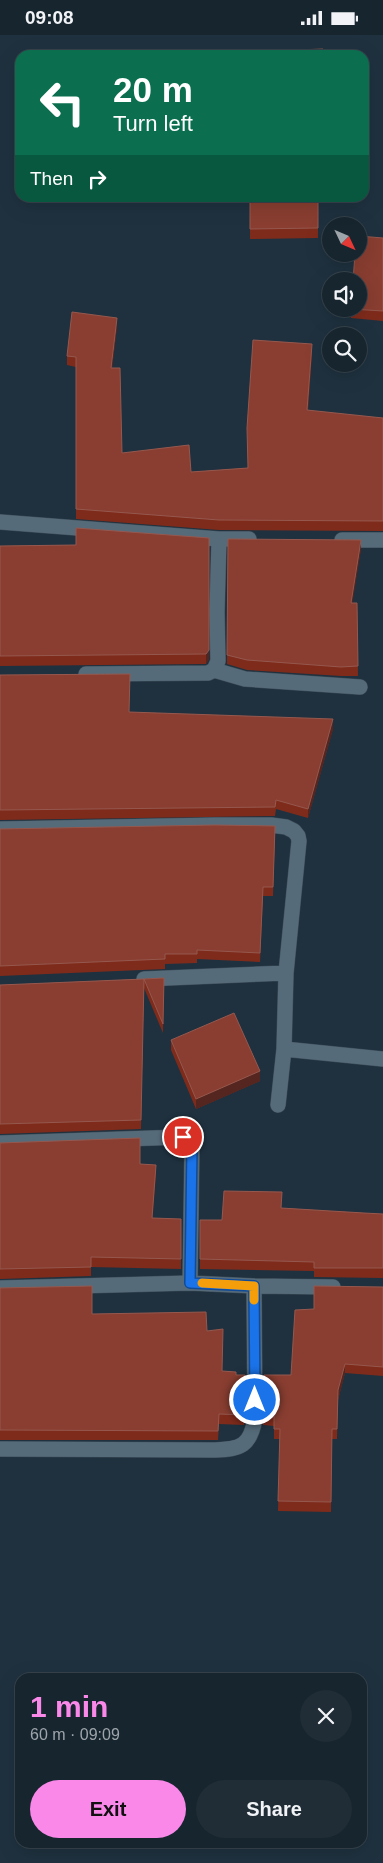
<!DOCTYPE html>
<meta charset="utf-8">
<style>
body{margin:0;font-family:Arial,sans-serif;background:#202d37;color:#f1f3f6;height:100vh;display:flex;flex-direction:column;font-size:19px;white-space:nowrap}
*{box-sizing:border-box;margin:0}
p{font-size:16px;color:#9ea5aa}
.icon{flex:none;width:28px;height:28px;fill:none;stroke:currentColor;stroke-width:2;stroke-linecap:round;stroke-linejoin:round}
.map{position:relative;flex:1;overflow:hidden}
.details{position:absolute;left:15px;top:1638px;width:352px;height:175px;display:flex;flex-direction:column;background:#17252f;border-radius:15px;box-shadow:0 5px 20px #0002,0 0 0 1px #36424b}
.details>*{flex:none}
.banner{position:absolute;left:15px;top:15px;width:354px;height:152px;border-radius:15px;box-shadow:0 5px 20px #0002,0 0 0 1px #36424b;background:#0b6e4f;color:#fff;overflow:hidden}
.needle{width:32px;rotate:134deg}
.buttons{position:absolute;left:322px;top:182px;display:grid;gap:10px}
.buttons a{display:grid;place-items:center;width:45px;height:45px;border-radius:50%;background:#17252f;box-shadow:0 5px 20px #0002,0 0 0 1px #36424b;font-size:25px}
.pin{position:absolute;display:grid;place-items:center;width:42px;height:42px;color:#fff;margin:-21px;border:2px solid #fff;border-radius:50%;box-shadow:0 1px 5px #0007}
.me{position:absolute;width:55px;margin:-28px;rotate:0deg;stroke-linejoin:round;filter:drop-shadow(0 0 4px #0008)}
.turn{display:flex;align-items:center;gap:18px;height:105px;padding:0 15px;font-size:22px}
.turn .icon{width:65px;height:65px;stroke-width:2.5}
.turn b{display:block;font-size:35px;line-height:42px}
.then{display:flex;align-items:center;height:48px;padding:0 15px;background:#0003;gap:10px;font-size:19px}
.round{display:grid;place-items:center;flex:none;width:52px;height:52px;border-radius:26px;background:#202d37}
.head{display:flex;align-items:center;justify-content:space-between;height:85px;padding:0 15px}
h1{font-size:30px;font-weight:700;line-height:38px;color:#f988e9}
.primary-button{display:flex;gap:10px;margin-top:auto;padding:10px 15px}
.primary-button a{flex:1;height:58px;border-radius:30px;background:#f988e9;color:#111;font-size:20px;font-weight:700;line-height:58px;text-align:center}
.primary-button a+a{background:#202d37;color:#f1f3f6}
.status{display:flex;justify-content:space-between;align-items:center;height:35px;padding:0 25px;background:#17252f;direction:ltr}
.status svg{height:14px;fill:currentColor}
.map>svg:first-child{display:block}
</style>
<div class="status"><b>09:08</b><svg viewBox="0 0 49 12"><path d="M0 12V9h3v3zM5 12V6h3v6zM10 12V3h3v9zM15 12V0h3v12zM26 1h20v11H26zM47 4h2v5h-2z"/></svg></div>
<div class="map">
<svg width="383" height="1828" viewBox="0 0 383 1828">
<rect width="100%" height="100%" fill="#1f313f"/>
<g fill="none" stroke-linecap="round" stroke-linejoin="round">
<g stroke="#3d4d58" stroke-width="16">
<path id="minor" d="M0,487L219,504H249
M342,505H383
M214,635L245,644L360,652
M86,639L208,638L214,635L218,626L217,577L219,504
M0,794L215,790H271L286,792L294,796L298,801L299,806L286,938L144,944
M284,1014L383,1024
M278,1070L284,1014L286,938
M0,1108L183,1102L190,1106L192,1112L190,1248L0,1253
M190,1248L254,1251
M0,1414L215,1415C241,1414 250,1411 255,1384L254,1251L333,1252"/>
</g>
<use href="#minor" stroke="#566b7a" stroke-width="15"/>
</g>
<path fill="#7f2b1b" d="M250,162H318V203L250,204Z
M383,203V286L351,283V274Z
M117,292L112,333L122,418L191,437L247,433L312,318L308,376L383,383V496L219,495L76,484V332L67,330V321Z
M209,503V624L206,629L0,631V511L76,510Z
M228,504L361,514L352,568H357L358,641H341L247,635L227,629Z
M0,640L129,677L333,694L308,783L276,774L275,781L0,785Z
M0,794L275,800L273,861H263L260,927L197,924V928L165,929V934L0,941Z
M164,943L163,998L144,953V944Z
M144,944L141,1094L0,1099V950Z
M171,1005L260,1046L196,1074L171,1015Z
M0,1108L140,1129L156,1139L152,1183L181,1184V1234L91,1232V1241L0,1244Z
M282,1173L364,1178L383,1179V1243L314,1242V1236L200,1234V1185H222Z
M383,1252V1341L345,1338L338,1365L337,1404H332L331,1477L278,1476L280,1404H274V1391L263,1390V1381L291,1340L314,1274Z
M0,1253L92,1279L207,1296L222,1336L236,1340L246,1383L244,1390L219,1389L218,1405H0Z"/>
<path fill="#552520" d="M117,283V292L111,343V333Z
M312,309V318L307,385V375Z
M209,503V624L206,629V619Z
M361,505V514L351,578V568Z
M333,684V694L308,783V774Z
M260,1036V1046L196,1074V1064Z
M156,1130V1139L152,1193V1183Z
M345,1329V1338L338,1365L337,1404L338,1355Z
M246,1374V1383L244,1390V1380Z"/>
<path fill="#893e31" stroke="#95584e" d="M323,14V20H270V16Z
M250,162H318V193L250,194Z
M359,201L383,203V276L351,274H359V246H353L355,219H359Z
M72,277L117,283L111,333H120L122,418L189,410L191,437L248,433L247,393L253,305L312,309L307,375L383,383V486L219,485L76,474V322L67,321Z
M76,493L209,503V615L206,619L0,621V511L76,510Z
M228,504L361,505L351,568H357L358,631L341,632L247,625L227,620Z
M130,639L129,677L333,684L308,774L276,765L275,772L0,775V640Z
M215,790L275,791L273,852H263L260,918L197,915V919H165V924L0,931V794Z
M164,943L163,989L144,944Z
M144,944L141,1085L0,1089V950Z
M234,978L260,1036L196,1064L171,1005Z
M140,1103V1129L156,1130L152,1183L181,1184V1224L91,1222V1232L0,1234V1108Z
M224,1156L282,1157L281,1173L364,1178L383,1179V1233H314V1227L200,1224V1185H222Z
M92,1251V1279L206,1277L207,1296L223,1294L222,1336L236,1337V1340H245L246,1374L244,1380L219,1379L218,1396L0,1395V1253Z
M314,1251L383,1252V1332L345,1329L338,1355L337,1394H332L331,1467L278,1466L280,1394H274V1381H263L264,1340H291L295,1275L314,1274Z"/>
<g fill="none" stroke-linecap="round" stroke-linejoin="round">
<g stroke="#114b97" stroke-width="12">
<path id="route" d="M183,1102L190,1106L192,1112L190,1248L254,1251L255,1365"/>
</g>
<use href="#route" stroke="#1a73e8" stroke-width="9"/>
<path stroke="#f59e0b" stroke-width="9" d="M202,1248L254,1251V1265"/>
</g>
</svg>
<div class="buttons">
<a><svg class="needle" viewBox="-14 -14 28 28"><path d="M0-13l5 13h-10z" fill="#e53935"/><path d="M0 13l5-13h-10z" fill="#9ea5aa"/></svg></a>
<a><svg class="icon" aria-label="sound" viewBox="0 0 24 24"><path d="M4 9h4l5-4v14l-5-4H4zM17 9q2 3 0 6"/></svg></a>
<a><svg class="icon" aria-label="search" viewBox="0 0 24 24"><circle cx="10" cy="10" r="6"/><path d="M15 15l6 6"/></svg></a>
</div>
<div class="pin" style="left:183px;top:1102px;background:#d93025"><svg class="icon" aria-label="arrive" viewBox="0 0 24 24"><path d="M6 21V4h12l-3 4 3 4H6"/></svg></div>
<svg class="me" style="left:255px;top:1365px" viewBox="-20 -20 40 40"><circle r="17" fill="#1a73e8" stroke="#fff" stroke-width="3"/><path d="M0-11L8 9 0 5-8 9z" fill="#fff"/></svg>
<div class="banner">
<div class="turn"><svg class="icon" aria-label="left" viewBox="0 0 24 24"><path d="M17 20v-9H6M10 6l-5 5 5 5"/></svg><div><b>20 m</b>Turn left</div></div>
<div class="then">Then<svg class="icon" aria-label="right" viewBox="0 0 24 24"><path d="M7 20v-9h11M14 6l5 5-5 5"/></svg></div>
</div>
<section class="details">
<div class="head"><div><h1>1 min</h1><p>60 m · 09:09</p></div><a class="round"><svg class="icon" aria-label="close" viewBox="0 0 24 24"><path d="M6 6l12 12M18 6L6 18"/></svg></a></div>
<div class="primary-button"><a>Exit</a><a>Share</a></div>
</section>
</div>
